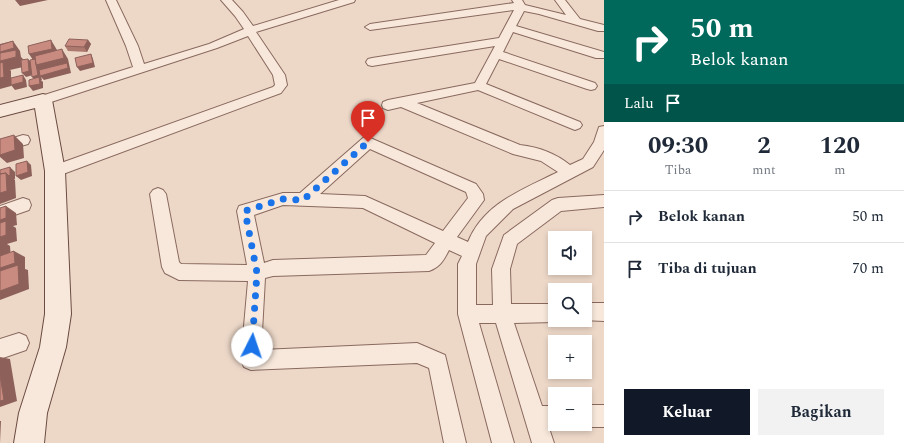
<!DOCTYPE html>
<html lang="id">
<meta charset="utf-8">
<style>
body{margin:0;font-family:Spectral,serif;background:#f2f2f3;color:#1f2937;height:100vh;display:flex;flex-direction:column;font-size:15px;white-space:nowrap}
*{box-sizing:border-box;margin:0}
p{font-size:13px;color:#747a83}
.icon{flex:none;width:22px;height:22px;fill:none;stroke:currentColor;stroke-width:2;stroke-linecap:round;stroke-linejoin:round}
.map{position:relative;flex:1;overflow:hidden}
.sheet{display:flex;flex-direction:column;background:#fff;width:300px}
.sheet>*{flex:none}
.guide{background:#00695c;color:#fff;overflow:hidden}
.fabs{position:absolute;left:548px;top:231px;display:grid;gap:8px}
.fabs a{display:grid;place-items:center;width:44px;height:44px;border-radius:0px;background:#fff;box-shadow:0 2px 6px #0003;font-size:20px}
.pin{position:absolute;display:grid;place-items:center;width:34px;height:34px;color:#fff;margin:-41px -17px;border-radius:50% 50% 50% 0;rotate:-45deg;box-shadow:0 0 4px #0007}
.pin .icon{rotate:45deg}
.me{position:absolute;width:44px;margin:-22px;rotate:4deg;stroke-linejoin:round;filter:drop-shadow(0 0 3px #0008)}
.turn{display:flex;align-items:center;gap:14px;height:84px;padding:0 20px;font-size:18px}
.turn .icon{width:52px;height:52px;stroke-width:2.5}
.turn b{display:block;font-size:28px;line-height:34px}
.then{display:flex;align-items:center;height:38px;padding:0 20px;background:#0003;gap:8px;font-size:15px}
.eta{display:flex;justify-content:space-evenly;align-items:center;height:68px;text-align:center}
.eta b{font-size:24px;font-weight:700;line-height:28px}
.action{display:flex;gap:8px;margin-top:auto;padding:8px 20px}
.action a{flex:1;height:46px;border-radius:0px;background:#111827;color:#fff;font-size:16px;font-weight:700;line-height:46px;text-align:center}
.action a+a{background:#f2f2f3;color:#1f2937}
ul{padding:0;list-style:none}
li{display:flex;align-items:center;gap:12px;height:52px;padding:0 20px;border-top:1px solid #e0e1e3}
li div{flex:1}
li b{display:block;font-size:15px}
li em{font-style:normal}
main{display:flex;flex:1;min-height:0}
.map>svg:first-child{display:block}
</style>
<main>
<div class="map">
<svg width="604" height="443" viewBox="0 0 604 443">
<rect width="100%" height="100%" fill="#edd8c8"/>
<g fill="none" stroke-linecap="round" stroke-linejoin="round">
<g stroke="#89695e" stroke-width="2">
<path id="street" d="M106,0H116L138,46L144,64L209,44L244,29L235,16L221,0H232L243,12L253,26L339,0H355L354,2L256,32L285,75L287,85L281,93L55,177L50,175L48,171L50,167L273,87L275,85L273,75L248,36L217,48L48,103L43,104L38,103L37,100L38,97L133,67L126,46Z
M512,0H522L525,5L566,15L555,0H565L580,19L604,25V31H598L539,14L524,11L516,26L604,52V58H596L513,32L503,52L595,83L597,86L595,89L591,90L587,89L499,59L486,84L580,122L582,125L580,128L575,130L570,128L478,90L417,103L520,145C538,147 555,153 570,165L583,159L594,142L599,127L604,126V150L593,167L513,209L486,236L476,264V305H493L492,269L504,235L552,200L558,198L604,195V207L561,211L517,244L510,269L511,304H555V320H560L555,322L514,323L542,406H555V424H563L555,428H549L554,443H532L496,323H479L514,443H492L458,314V264L462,256L449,250C444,260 440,267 429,271L273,276L265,278L261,350L417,343L445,355L466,443H444L429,368L417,363L251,370L244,367L241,360L248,281L179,280L165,273L162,267L150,194L153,190L158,188L163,190L166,194L179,262L181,264L247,265L237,211L239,206L283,193H300L363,138L368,137L476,184L483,194L484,200L457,237L468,242C484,203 522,190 558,172L541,161L513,154L401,107L388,110L383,108L382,105L383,102L388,100L475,83L495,46L372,66L368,65L366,62L368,59L372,58L499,38L514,10L370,30L365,27L370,24L514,3ZM370,149L466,192L468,198L443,231L365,196L320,194ZM283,205L363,208L435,243L426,255L273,260L264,263L254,215Z
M23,135L28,136L30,140L28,144L0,152V142Z
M23,198L29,200L31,205L29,210L0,220V206Z
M585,303H604V321L582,320H585Z
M19,333L26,336L29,343L26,350L0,359V339Z
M585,405H604V427H585L579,424H585Z"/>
</g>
<g stroke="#6b4b41" stroke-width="2">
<path id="secondary" d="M43,94L49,96L52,100L65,171L71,314L66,347L47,413L44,443H14L19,413L40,347L45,314V171L35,108L0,117V105Z"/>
</g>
<use href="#street" fill="#f8e8db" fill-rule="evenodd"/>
<use href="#secondary" fill="#f8e8db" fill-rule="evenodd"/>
</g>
<path fill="#ad786e" d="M88,40L91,44L87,52L68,51L65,46Z"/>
<path fill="#8d615a" d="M15,0H48L20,6Z
M51,40L57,50L59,58L62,49L68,59L71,73L44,80L41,77L42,80H41L43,82V88L33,91L29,86L36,81L32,77L35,63L29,54Z
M88,40L91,44L87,52L84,47Z
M13,41L20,51L21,57L23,59V67L10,70L11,71V86L0,89V44Z
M91,54L93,59L95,67L80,71L77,67Z
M28,59L32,63L33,75L26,77L22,73Z
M23,75L26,80L27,87L15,90L11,85Z
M14,135L23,144L24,158L7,163L0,157V155Z
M27,161L31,165L32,176L21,180L16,176Z
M10,167L15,172V179L14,180H15L16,198L0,204V193L6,173Z
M6,206L16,213L17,225L13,226L16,228L17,241L7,244L10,246L11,258L0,262V220Z
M14,251L25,257V269L28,270L29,289L0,300V268Z
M0,357L10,359L17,401L0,407Z
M0,421H1L0,443Z"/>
<path fill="#c98b80" stroke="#8d615a" d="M69,39L88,40L84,47L65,46Z
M51,40L52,49L29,54L28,46Z
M13,41L14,48L0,52V45Z
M62,49L64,58L36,65L35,56Z
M16,50V57L0,61V53Z
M91,54L93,63L77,67L75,58Z
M28,59L29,71L22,73L21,60Z
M35,59L38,75L32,77L30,60Z
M3,62L4,77L0,78V63Z
M67,63L68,68L40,76L39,70Z
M23,75V82L11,85V78Z
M39,77L40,84L29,86V80Z
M14,135L15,150L0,155V139Z
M27,161L28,172L16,176V164Z
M10,167V175L9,176L6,173L0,174V170Z
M6,173L7,191L0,193V174Z
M6,206V218L0,220V208Z
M6,221V235L0,237V223Z
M14,251L15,263L0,268V256Z
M18,265L19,284L0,291V271Z
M0,375L4,400L0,401Z"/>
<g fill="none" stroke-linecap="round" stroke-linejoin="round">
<path stroke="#1a73e8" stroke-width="7" stroke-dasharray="0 12.6" d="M252,346L257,273L245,211L283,199L303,200L368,142"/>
</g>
</svg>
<div class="fabs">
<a><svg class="icon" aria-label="sound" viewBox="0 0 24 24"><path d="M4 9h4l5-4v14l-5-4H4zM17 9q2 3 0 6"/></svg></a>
<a><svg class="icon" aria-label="search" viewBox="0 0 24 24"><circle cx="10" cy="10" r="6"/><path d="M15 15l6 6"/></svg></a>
<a>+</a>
<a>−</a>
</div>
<div class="pin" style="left:368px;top:142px;background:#d93025"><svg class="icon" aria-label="arrive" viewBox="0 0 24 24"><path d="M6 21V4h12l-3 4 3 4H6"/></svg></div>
<svg class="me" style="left:252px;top:346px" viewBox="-20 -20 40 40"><circle r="19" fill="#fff"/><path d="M0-13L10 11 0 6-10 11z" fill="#1a73e8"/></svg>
</div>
<section class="sheet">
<div class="guide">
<div class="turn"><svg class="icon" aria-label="right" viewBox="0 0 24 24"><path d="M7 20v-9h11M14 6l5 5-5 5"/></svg><div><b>50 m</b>Belok kanan</div></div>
<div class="then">Lalu<svg class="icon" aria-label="arrive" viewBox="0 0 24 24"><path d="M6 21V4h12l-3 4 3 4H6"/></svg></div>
</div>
<div class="eta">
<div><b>09:30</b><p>Tiba</p></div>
<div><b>2</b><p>mnt</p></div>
<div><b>120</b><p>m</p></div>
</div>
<ul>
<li><svg class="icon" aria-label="right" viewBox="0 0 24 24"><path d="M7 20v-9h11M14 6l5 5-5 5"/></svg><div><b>Belok kanan</b></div><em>50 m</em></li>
<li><svg class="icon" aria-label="arrive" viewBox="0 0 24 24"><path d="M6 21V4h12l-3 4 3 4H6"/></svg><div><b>Tiba di tujuan</b></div><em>70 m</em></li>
</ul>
<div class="action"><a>Keluar</a><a>Bagikan</a></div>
</section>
</main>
